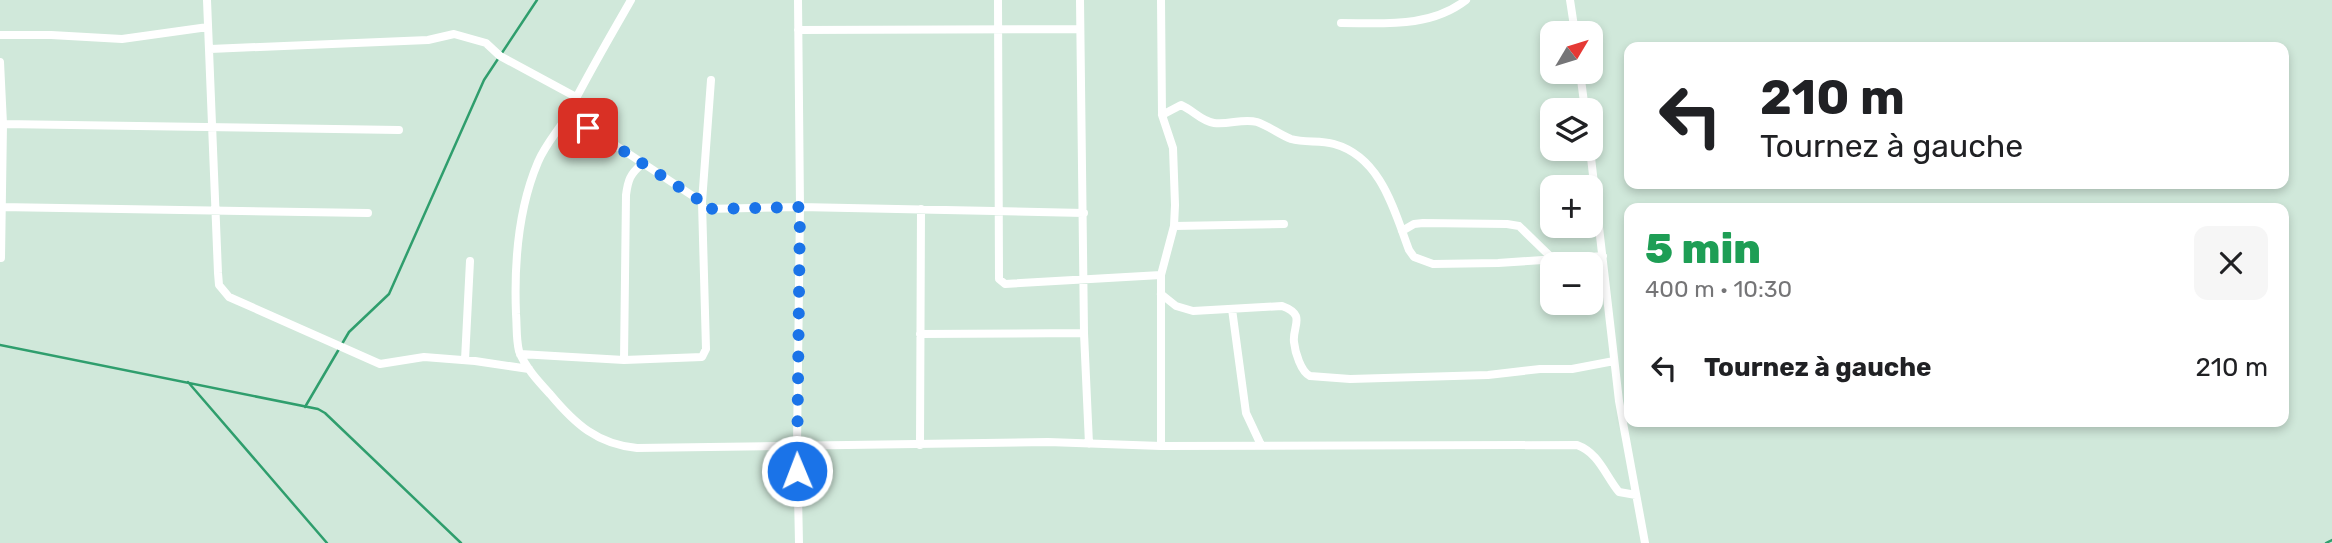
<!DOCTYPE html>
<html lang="fr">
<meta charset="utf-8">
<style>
body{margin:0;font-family:Rubik,sans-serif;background:#f6f6f6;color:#202124;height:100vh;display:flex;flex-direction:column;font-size:26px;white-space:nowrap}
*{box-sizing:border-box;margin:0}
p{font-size:23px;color:#757577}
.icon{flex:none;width:38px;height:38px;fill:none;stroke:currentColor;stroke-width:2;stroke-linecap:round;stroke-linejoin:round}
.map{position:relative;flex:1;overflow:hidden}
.side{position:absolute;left:1624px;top:203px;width:665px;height:224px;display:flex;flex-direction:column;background:#fff;border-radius:14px;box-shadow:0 4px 10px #0003}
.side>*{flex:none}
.hud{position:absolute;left:1624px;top:42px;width:665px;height:147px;border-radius:14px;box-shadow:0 4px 10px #0003;background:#fff;color:#202124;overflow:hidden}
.needle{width:46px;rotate:52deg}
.buttons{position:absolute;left:1540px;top:21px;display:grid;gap:14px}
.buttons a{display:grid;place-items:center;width:63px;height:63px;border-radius:14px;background:#fff;box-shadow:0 4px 10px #0003;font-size:35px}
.pin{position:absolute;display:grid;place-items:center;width:60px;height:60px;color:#fff;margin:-30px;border-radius:14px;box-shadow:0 4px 10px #0006}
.me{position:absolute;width:77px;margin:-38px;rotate:359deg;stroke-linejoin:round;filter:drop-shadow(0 0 5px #0008)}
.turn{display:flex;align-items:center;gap:24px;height:147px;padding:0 21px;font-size:32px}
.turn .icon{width:91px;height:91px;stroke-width:2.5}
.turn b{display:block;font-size:49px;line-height:60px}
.round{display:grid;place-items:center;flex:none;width:74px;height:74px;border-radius:14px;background:#f6f6f6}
.summary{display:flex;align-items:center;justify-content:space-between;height:119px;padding:0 21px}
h1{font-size:42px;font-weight:800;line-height:52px;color:#1e9e55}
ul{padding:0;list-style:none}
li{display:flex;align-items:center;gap:21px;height:91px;padding:0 21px}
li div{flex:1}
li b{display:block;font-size:26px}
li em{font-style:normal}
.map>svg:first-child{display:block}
</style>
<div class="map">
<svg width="2332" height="543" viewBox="0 0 2332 543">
<rect width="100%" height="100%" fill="#d0e8da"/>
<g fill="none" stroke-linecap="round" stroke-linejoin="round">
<path stroke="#2f9e6d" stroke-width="2.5" d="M0,345L318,409L325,413L461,543
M188,382L327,543
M305,407L349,332L389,294L484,80L537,0
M2326,543L2332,540"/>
<path stroke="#fff" stroke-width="8" d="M207,0L218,273L219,285L229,297L380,364L424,357L475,361L529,369
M631,0C610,37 588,74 569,112C560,129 546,143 538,162C518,209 514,263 516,314C517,326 516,339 519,351C525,367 538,381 550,394C575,424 597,444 637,448L1048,442L1161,446L1577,445C1599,453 1605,475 1619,492L1636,495
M798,0L800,207L797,447L799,543
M998,0L999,279L1005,284L1161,275
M1080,0L1084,333L1089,444
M1570,0L1575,33
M1341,23C1384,23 1430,28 1466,0
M798,30L1079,29
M0,35H51L122,39L208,27
M210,49L428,40L454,34L486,43L500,56L576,97
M0,62L3,124L399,130
M1580,72L1585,110
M568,114L702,202
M1162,115L1181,105C1193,110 1201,121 1214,123C1229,125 1243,118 1257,122C1269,126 1280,135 1291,139C1305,143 1320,140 1334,144C1381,157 1394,210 1409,250L1414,257L1433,264L1498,263L1603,256
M1590,149L1619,401L1645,543
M0,207L368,213
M704,209L800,207L1084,213
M1174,226L1284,224
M1402,231L1414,224L1423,223L1507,224L1519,226L1554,260
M1,258L3,124
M1161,294L1176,306L1193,311L1282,306C1307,315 1292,326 1294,342C1295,352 1301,372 1310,376L1350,379L1488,375L1540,369H1572L1614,361
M1232,309L1246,413L1261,445
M920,334L1084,333
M520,354L624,360L702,357L706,349L702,202L711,80
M465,360L470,261
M624,360L626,195C628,180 630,174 642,164
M920,445L921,209
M1161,446V275L1174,226L1175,205L1173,148L1162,115L1161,0"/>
</g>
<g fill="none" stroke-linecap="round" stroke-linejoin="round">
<path stroke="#1a73e8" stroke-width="12" stroke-dasharray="0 21.6" d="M588,128L702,202L704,209L800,207L797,471"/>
</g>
</svg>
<div class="buttons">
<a><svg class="needle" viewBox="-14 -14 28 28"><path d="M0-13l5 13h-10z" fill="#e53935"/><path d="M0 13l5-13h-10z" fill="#757577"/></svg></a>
<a><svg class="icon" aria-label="layers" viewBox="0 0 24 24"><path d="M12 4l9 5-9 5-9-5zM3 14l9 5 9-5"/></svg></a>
<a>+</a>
<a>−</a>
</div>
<div class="pin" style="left:588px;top:128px;background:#d93025"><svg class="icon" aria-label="arrive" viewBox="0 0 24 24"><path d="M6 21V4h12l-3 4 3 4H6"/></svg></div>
<svg class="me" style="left:797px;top:471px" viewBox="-20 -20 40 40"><circle r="17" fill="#1a73e8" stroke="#fff" stroke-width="3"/><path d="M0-11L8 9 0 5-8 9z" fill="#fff"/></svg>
<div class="hud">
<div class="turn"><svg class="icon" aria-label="left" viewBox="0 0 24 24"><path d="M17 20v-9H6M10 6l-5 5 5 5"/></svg><div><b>210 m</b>Tournez à gauche</div></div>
</div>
<section class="side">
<div class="summary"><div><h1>5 min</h1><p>400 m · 10:30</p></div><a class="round"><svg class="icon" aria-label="close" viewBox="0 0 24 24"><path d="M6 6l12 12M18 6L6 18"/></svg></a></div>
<ul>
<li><svg class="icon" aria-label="left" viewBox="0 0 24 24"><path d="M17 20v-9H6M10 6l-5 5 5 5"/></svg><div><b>Tournez à gauche</b></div><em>210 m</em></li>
</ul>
</section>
</div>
